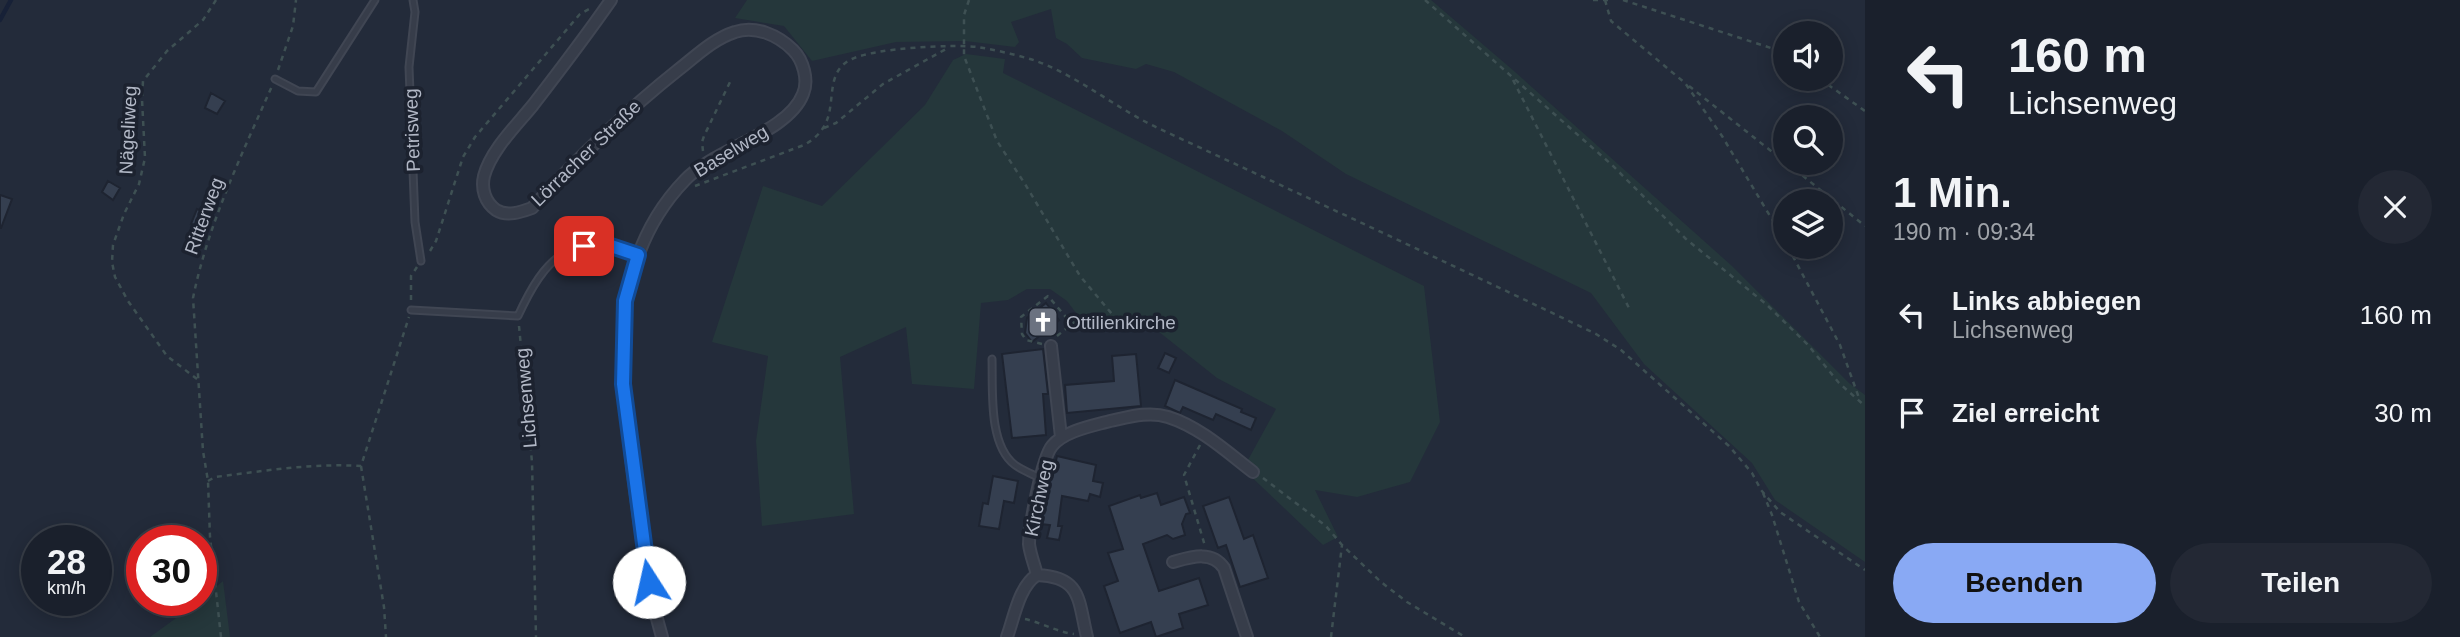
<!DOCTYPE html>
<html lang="de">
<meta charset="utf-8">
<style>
body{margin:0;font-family:Arial,sans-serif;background:#232834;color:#f1f3f6;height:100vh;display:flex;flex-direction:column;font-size:26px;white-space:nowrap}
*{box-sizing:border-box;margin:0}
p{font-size:23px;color:#9fa3a9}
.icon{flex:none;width:38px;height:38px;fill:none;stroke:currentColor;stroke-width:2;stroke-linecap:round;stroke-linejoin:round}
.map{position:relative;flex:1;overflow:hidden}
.side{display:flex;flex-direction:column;background:#1a202c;width:595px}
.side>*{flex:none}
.top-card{background:#1a202c;color:#f1f3f6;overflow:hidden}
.tools{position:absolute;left:1773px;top:21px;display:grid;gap:14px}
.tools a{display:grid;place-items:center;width:70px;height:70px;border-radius:50%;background:#1a202c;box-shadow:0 4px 18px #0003,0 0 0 2px #383e48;font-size:35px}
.speed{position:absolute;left:21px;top:525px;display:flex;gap:14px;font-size:35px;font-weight:700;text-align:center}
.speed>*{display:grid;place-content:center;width:91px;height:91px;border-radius:50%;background:#1a202c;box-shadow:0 4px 18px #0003,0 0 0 2px #383e48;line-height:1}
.speed small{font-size:18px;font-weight:400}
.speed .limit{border:10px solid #d22;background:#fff;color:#111}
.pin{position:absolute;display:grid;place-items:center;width:60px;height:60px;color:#fff;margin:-30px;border-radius:14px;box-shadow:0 4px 10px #0006}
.me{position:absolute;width:77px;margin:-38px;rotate:350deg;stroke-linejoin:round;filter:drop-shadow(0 0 5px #0008)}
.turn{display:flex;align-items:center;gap:24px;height:147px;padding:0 28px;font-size:32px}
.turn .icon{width:91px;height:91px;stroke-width:2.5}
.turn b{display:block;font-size:49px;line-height:60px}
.round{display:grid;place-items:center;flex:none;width:74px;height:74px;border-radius:37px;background:#232834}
.summary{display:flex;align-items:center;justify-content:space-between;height:119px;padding:0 28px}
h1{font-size:42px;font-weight:700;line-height:52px}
.primary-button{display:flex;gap:14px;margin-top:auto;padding:14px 28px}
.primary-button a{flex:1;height:80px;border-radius:42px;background:#89a9f4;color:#111;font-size:28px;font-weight:700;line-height:80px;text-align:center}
.primary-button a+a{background:#232834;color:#f1f3f6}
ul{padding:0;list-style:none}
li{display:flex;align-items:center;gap:21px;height:98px;padding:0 28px}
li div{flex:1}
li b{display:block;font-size:26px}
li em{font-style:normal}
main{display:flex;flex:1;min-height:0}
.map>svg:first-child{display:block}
</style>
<main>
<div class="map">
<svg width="1865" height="637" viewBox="0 0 1865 637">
<rect width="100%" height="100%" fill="#232b3a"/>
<path fill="#25373b" d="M747,0H1431L1514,71L1732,266L1849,383L1865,395V562L1775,500L1752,463L1644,364L1591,293L1346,174L1282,131L1174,72L1146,64L1136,69L1082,58L1067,44L1056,38L1051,9L1011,22L1019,42L1015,47L965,41L896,42L812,61L784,26L735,18Z
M966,54L1005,59L1003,73L1424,286L1440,422L1410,482L1357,497L1315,490L1338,537L1323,545L1243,469L1276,409L1217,378L1144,320L1126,318V324L1082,321L1067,301L1050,289H1027L1008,300L981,303L974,389L912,384L906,327L840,357L854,514L762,526L756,441L768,356L712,342L763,186L822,206L925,105L953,60Z
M223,581L230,637H150L201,600Z"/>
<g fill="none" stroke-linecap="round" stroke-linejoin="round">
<path stroke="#172137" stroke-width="4.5" d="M0,20L11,0"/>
</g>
<path fill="#353f50" stroke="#1e2431" stroke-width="2" d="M211,93L225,101L217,114L205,108Z
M108,181L120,188L113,200L102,192Z
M0,195L12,199L1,228H0Z
M197,209L212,215L195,251L185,246L194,225L191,224Z
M1046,303L1059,320L1032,342L1025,333L1027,318Z
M1043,349L1048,394H1043L1046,435L1012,438L1002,354Z
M1165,353L1176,358L1169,373L1158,368Z
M1136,354L1141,406L1067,413L1065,385L1114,381L1112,356Z
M1175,380L1242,409L1241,412L1256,418L1251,430L1216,414L1213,420L1183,407L1180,413L1165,406Z
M1057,456L1096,465L1093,481L1103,483L1100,497L1090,494L1088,501L1062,496L1058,526H1062L1059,540L1047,538L1050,525L1041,524L1047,484L1050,474L1053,475Z
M993,476L1018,481L1014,503L1004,501L999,529L979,526L983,503L988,504Z
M1157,493L1161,505L1184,497L1190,513L1186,514L1182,524L1185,535L1173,539L1167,535L1143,544L1159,591L1199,578L1208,605L1179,614L1183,628L1156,637L1151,622L1120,633L1104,586L1118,581L1108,553L1123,549L1109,506L1140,495L1141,498Z
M1229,497L1244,539L1253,535L1268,578L1240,587L1226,545L1218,548L1203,506Z"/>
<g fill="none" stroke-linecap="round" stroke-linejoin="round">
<g stroke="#404653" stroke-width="9">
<path id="service" d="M413,0L415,12L409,67L415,222L421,261
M275,79L298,91L316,92L375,0
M411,310L518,316C545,257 571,230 637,255
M992,359C993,389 988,445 1015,465C1022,470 1032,474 1040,478"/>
</g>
<g stroke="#404653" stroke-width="14">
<path id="minor" d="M611,0C586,36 560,70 533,105C516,126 491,150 484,176C481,189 485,202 496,210C507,217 521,212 532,208C578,158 625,112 678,70C696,56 713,39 735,32C755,25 778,35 793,50C803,60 809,80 803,94C788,133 714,149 685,180C604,264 621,375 634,481C641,533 647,586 662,637
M1051,346L1061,437
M1173,562C1191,557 1212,550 1224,568L1247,637
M1037,575C1035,566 1030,554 1029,544C1029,528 1042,458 1052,446C1064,431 1092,426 1110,421C1129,417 1149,411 1168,417C1200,427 1227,452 1253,472
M1037,575C1082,577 1078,600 1087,637
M1007,637C1014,618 1019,586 1037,575"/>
</g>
<path stroke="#3e5053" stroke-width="2.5" stroke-dasharray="5 5" stroke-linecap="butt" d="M969,0L964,15V56L997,141L1025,184L1080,276L1117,320
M1425,0L1612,165L1686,239L1766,304L1808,345L1839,383L1865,406
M1593,0H1608
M1605,0L1611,21L1685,83L1722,136L1785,241
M1623,0L1771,48L1785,55
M278,70L293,26L296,0
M1820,79L1865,111
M1513,80L1629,308
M1689,86L1785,162
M824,128L836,123L883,84L946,49
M703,151L702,142L704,136L731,80
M1787,163L1865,226
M695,186L804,145C811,141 818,136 823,128C838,106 823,72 852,59C875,48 952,44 978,47C995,50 1013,54 1030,59C1073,72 1118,110 1160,129C1306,197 1451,264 1596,334L1621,350L1729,446L1752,473L1761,490L1780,512L1865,570
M1788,247L1840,345L1859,398
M430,251L436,241L463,157L475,137L580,14L591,8
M411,300V276L417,267
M519,326L532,462L536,637
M1057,336L1077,320H1117
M1042,344L1026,340L1022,334L1021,317L1048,296L1071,323
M197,379L167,356L128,301L115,277L112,262L113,245L124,214L139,184L145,158L142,99L143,81L167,51L203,20L216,0
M1200,445L1184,475L1205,546
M361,466L384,607L386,637
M1263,478L1326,526L1342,545L1381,582L1407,602L1465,637
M208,481L215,477C263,471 312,463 361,466L409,317
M1763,493L1772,515L1799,602L1820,637
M1025,619C1042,623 1057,632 1074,634
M221,637L210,537L208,481L203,451L193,298C208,224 242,154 272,86
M1331,637L1342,545"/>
<use href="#service" stroke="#373d4a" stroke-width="5"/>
<use href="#minor" stroke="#373d4a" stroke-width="10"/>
</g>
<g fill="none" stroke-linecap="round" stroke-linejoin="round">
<g stroke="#114b97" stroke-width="18">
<path id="route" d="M584,246L608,245L638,255L625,301L623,384L649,582"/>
</g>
<use href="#route" stroke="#1a73e8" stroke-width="12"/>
</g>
<defs>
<g id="church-square" transform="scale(1.575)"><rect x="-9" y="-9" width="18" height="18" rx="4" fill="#6b7280" stroke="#1c222f"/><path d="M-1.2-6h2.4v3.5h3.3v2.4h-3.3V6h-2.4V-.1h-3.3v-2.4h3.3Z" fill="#fff"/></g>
</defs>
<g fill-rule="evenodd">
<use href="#church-square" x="1043" y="322"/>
</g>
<g text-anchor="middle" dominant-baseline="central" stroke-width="7" stroke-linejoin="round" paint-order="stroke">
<g font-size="19" fill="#b2b8c6" stroke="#1c222f">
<text transform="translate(128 130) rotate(-87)">Nägeliweg</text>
<text transform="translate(412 130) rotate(-92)">Petrisweg</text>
<text transform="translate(731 151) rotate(-31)">Baselweg</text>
<text transform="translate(586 153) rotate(-44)">Lörracher Straße</text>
<text transform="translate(204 216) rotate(-70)">Ritterweg</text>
<text transform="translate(526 398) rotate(-95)">Lichsenweg</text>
<text transform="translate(1039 498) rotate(-78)">Kirchweg</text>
</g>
<g font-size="19" fill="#b2b8c6" stroke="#1c222f" text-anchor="start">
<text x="1066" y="322">Ottilienkirche</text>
</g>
</g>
</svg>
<div class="tools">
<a><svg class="icon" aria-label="sound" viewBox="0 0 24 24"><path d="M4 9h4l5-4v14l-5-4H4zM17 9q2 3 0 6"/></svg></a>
<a><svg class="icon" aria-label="search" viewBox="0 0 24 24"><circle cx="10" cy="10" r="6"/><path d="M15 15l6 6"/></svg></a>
<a><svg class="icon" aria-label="layers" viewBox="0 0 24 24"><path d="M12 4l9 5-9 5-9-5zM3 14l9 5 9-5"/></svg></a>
</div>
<div class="speed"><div>28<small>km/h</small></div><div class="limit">30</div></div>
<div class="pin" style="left:584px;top:246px;background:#d93025"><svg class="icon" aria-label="arrive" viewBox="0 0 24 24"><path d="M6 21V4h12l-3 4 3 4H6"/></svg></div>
<svg class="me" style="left:649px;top:582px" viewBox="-20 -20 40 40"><circle r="19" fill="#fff"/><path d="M0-13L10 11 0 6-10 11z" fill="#1a73e8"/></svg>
</div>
<section class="side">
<div class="top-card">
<div class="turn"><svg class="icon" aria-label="left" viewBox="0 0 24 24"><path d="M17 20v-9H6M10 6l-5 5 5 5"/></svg><div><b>160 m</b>Lichsenweg</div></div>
</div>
<div class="summary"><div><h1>1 Min.</h1><p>190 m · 09:34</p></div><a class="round"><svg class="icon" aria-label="close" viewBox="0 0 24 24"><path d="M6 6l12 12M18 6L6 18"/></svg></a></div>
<ul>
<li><svg class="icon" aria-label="left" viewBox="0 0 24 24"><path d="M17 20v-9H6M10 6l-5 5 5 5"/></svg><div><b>Links abbiegen</b><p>Lichsenweg</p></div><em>160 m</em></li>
<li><svg class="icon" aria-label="arrive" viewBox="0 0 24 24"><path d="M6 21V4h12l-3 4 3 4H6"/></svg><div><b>Ziel erreicht</b></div><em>30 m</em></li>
</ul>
<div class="primary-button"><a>Beenden</a><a>Teilen</a></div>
</section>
</main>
